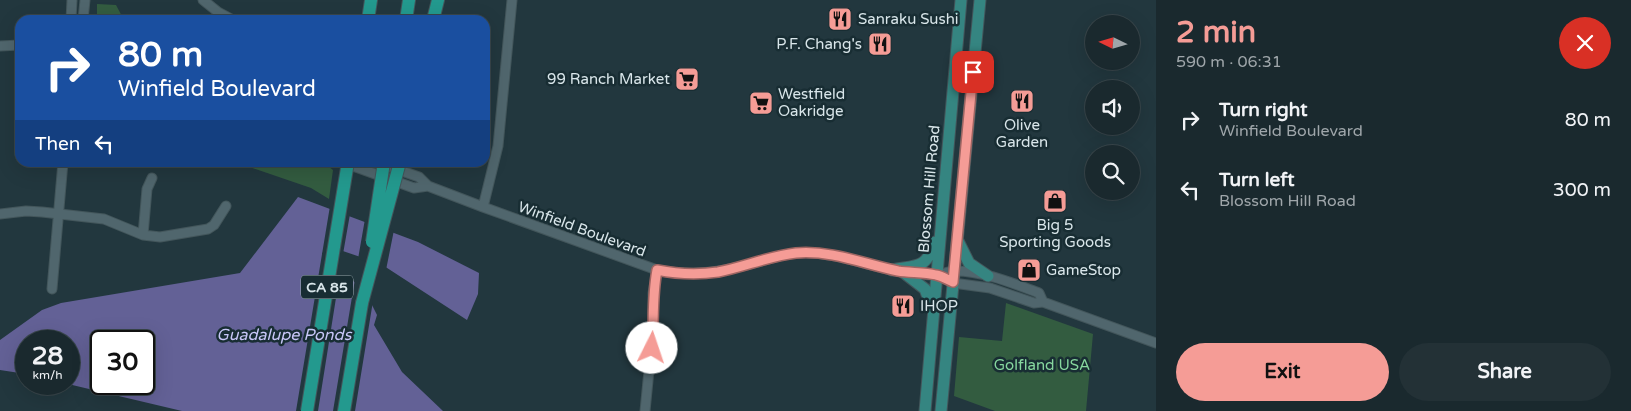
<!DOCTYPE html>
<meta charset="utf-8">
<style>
body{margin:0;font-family:"Varela Round",sans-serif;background:#233136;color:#f1f3f6;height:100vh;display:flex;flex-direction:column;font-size:19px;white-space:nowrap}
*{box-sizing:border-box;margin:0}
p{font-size:16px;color:#9fa6aa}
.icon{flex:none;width:28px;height:28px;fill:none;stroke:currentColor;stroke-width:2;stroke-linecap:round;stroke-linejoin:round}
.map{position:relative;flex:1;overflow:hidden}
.sheet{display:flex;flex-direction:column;background:#1a292e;width:475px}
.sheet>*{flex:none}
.guide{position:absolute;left:15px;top:15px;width:475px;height:152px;border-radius:15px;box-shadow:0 5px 20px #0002,0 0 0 1px #38454a;background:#1a4fa0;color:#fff;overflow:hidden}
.needle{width:32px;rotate:275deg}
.controls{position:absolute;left:1085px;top:15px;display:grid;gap:10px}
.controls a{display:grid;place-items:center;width:55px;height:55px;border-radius:50%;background:#1a292e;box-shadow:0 5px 20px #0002,0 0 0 1px #38454a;font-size:25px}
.speed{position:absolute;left:15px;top:330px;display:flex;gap:10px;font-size:25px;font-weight:700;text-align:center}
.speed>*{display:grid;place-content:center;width:65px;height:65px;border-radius:50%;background:#1a292e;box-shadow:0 5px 20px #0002,0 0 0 1px #38454a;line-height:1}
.speed small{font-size:12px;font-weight:400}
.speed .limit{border:2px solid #111;border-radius:8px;background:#fff;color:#111}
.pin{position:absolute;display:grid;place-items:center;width:42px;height:42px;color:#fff;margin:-21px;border-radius:10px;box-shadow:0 2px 8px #0006}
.me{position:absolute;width:55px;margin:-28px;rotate:4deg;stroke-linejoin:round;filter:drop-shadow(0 0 4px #0008)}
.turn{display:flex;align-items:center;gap:18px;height:105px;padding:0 20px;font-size:22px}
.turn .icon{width:65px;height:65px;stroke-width:2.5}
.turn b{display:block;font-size:35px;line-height:42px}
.then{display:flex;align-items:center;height:48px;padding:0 20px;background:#0003;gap:10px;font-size:19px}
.round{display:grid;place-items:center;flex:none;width:52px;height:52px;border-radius:26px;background:#233136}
.summary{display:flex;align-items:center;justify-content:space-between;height:85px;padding:0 20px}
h1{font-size:30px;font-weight:800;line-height:38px;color:#f59c96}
.cta{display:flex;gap:10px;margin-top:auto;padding:10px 20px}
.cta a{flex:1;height:58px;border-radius:30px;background:#f59c96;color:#111;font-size:20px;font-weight:800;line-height:58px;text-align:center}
.cta a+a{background:#233136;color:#f1f3f6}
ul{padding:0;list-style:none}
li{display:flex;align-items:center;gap:15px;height:70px;padding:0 20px}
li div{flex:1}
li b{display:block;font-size:19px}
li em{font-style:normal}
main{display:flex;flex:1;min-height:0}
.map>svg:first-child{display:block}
</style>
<main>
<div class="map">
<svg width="1156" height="411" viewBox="0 0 1156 411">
<rect width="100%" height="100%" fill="#22373e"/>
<path fill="#335c40" d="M97,4L116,5L124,20H97Z
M238,163H324L333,170L329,199L311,188Z
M1006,303L1093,334L1086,411H995L954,396L959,337L1002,341Z"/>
<path fill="#636196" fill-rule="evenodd" d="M298,197L418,242L479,273L478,294L467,320L381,264L334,248L322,253C323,266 333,277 343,285L349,277L366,293L377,315L374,325L402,372L443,411H182L68,384L69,341H26V374L0,370V340L42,310L61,303L240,273ZM101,341H144V384H101Z"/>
<path fill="#22373e" d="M330,206L350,214L343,254L334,251L324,255L325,261L339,279L318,411H296Z
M365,219L394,230L386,270L380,266L358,259Z
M355,279L368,291L373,301L355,411H333Z"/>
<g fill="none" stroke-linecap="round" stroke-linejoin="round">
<g stroke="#43565b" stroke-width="11">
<path id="minor" d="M203,0L218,12L233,20
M71,20L72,0
M83,20L85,0
M0,46L20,45
M342,162L414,188L428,186
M376,162L419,177L428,186L483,207L657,270C690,276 714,273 747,265C764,261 781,254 798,253C836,251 866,266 902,272C913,273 926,275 936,275C943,274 949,271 955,271C984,271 1012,283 1039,293L1043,302
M483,207L498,146L512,0
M0,214L26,211L42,212L104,219L143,235L160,237L208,229L214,225L226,206
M143,235L147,189L152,178
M937,275L953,283L990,288L1034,303L1043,302L1156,343
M52,289L63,162
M645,411L653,330V293L657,270"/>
</g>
<g stroke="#43565b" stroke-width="13">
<path id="major" d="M958,241L969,263L988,276
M892,270C918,265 926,269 935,242
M903,272L925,289L931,305
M925,411L961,0
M941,411L980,0"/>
</g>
<g stroke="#43565b" stroke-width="14">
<path id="highway" d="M368,20L371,0
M406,20L409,0
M433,20L438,0
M344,411L362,303"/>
</g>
<use href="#minor" stroke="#50666d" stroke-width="9"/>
<use href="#major" stroke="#358581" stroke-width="11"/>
<use href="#highway" stroke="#23998e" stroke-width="12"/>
<g stroke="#43565b" stroke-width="14" stroke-linecap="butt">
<path id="highway-bridge" d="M372,242L384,162
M362,303L400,162
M307,411L348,162"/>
</g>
<use href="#highway-bridge" stroke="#23998e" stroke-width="12"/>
</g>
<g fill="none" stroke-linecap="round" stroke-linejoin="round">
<g stroke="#9f6562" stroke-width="12">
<path id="route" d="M652,348C654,322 652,296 657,270C677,274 697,275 718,272C744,267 769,256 796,253C832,250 864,264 898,271C910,273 924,272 936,275C942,276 948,280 953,282L973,72"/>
</g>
<use href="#route" stroke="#f59c96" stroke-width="9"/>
</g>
<defs>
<g id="restaurant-square" transform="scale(1.25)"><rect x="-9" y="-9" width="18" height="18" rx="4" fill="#f59c96" stroke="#182d33"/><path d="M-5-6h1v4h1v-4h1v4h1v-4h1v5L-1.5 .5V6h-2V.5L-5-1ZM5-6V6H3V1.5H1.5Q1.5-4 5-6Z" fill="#111"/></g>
<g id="supermarket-square" transform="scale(1.25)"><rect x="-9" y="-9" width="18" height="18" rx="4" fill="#f59c96" stroke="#182d33"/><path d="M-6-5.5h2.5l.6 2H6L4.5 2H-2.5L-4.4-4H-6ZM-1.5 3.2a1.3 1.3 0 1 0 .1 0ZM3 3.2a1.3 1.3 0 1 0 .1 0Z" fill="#111"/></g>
<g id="shop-square" transform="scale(1.25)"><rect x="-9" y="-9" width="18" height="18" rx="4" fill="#f59c96" stroke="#182d33"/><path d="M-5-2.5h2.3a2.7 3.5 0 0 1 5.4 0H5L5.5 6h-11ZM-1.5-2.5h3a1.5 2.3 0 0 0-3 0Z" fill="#111"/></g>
</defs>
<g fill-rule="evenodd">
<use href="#restaurant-square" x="840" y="19"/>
<use href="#restaurant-square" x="880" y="44"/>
<use href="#supermarket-square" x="687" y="79"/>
<use href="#restaurant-square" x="1022" y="101"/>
<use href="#supermarket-square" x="761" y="103"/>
<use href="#shop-square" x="1055" y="201"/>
<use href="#shop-square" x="1029" y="270"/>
<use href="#restaurant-square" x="903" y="306"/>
</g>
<g text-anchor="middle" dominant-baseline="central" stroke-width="5" stroke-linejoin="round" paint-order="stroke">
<rect fill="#182d33" stroke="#9faeb3" stroke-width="1" x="301" y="275.5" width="52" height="23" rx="4"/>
<g font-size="14" font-weight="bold" fill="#d9e6ea">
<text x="327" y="287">CA 85</text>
</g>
<g font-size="15" fill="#d9e6ea" stroke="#182d33" text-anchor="start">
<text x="858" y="19">Sanraku Sushi</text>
<text x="862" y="44" text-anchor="end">P.F. Chang's</text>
<text x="670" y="79" text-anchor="end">99 Ranch Market</text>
<text x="778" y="94">Westfield<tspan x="778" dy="17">Oakridge</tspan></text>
<text x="1022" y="125" text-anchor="middle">Olive<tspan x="1022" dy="17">Garden</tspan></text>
<text x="1055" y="225" text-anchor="middle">Big 5<tspan x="1055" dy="17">Sporting Goods</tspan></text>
<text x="1046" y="270">GameStop</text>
<text x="920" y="306">IHOP</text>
</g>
<g font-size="15" fill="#d9e6ea" stroke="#182d33">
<text transform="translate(929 189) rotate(-85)">Blossom Hill Road</text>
<text transform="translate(582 229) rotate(20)">Winfield Boulevard</text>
</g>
<g font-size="15" fill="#86d79e" stroke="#182d33">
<text x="1042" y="365">Golfland USA</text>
</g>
<g font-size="16" font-style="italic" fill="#c8c7f8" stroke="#182d33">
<text x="284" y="335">Guadalupe Ponds</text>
</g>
</g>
</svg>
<div class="controls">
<a><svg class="needle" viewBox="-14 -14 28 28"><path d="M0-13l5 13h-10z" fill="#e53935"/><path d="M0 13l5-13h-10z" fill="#9fa6aa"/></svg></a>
<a><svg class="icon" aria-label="sound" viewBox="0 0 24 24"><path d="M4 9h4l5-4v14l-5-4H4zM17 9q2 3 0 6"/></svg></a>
<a><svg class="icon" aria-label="search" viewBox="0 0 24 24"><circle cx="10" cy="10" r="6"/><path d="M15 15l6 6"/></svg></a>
</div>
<div class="speed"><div>28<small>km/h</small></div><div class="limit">30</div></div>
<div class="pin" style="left:973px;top:72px;background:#d93025"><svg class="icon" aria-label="arrive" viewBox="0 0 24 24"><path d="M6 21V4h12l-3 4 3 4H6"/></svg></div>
<svg class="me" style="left:652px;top:348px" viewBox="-20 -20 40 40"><circle r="19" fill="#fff"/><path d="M0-13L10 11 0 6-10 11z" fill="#f59c96"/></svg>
<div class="guide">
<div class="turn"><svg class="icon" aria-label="right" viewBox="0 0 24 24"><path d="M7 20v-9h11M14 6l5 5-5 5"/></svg><div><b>80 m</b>Winfield Boulevard</div></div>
<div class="then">Then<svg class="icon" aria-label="left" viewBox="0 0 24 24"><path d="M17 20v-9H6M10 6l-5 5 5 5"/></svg></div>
</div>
</div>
<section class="sheet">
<div class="summary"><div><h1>2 min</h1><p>590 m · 06:31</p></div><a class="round" style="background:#d93025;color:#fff"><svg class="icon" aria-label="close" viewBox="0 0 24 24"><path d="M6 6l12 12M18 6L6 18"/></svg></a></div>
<ul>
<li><svg class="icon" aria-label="right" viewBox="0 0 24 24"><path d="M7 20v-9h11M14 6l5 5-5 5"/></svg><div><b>Turn right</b><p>Winfield Boulevard</p></div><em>80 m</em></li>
<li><svg class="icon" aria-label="left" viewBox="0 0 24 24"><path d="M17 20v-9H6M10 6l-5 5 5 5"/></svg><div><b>Turn left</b><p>Blossom Hill Road</p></div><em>300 m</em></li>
</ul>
<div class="cta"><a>Exit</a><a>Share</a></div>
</section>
</main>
